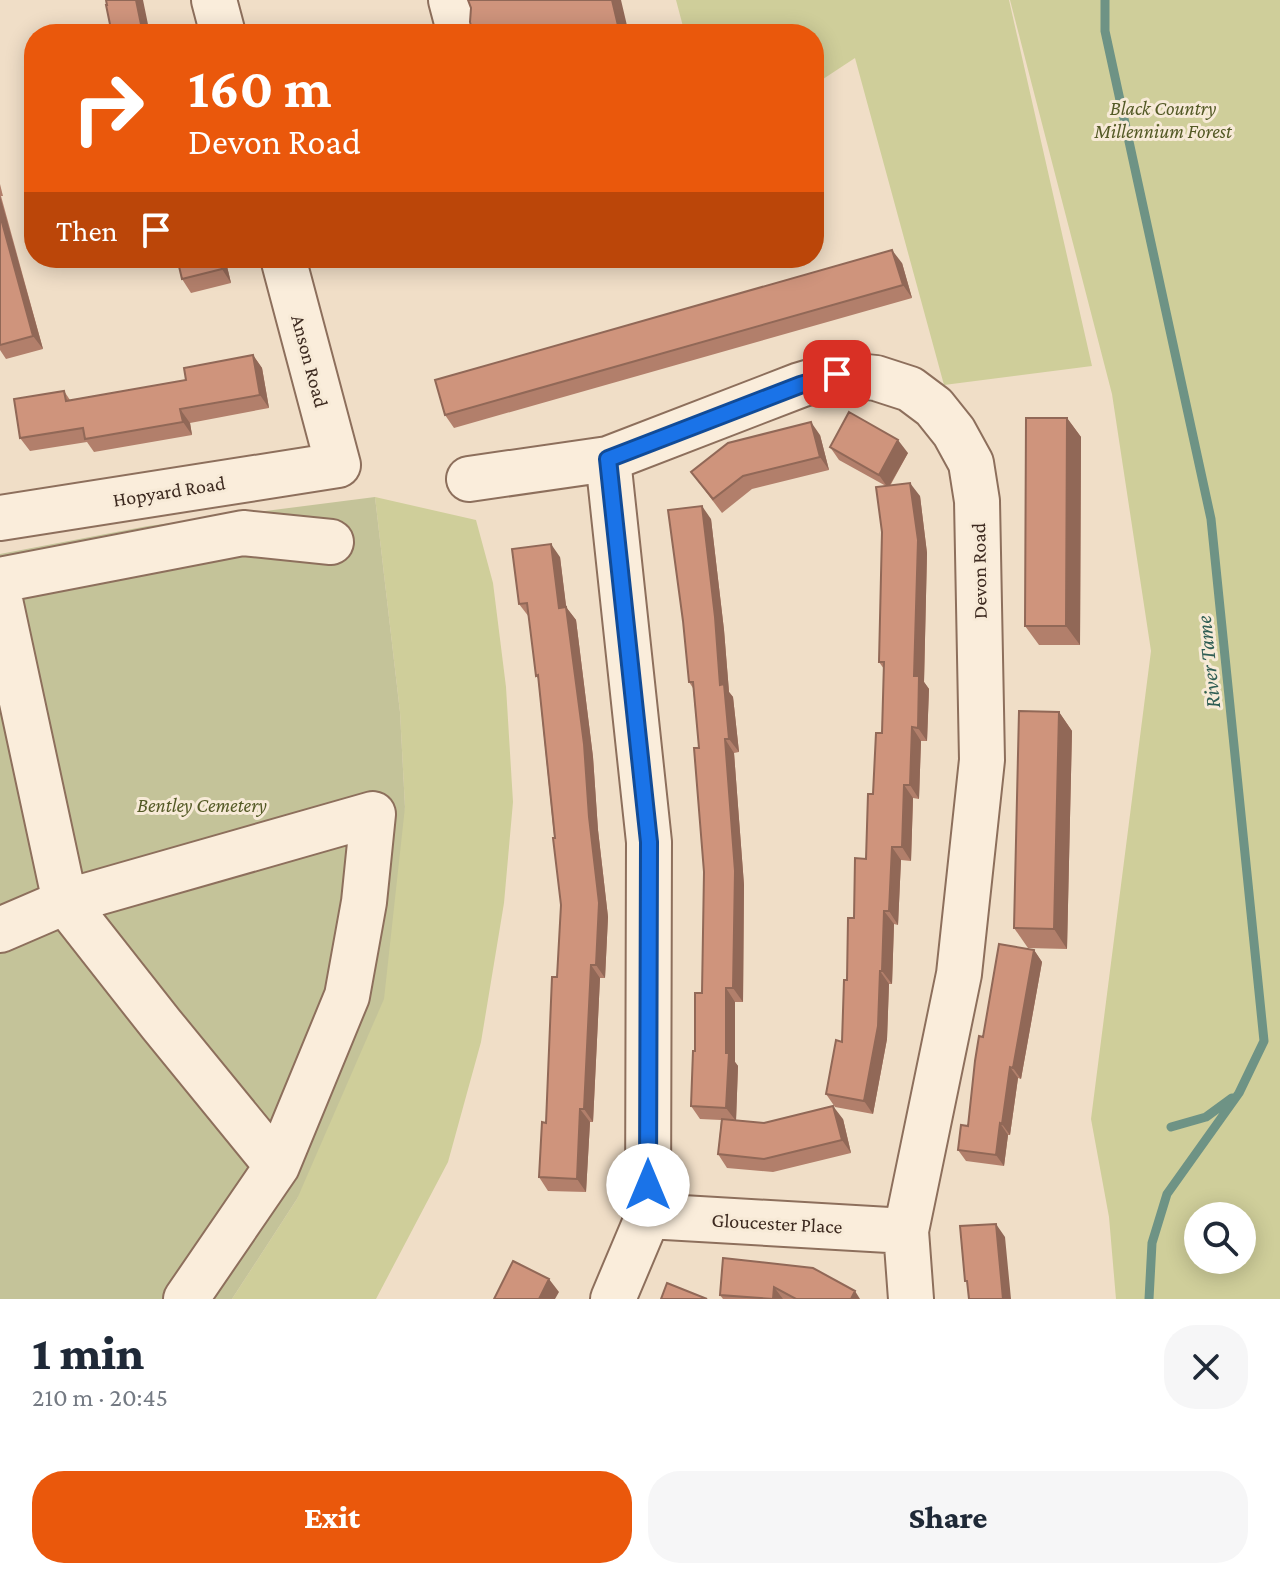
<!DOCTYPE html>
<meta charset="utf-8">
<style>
body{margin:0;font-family:"Crimson Pro",serif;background:#f6f6f7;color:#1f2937;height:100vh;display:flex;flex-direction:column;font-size:30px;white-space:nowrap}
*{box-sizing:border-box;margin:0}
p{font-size:26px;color:#747a83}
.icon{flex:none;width:44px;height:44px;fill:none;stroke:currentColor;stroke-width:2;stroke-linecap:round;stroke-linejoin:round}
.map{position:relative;height:1299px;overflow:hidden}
.sheet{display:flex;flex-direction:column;background:#fff;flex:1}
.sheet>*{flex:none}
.banner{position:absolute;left:24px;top:24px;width:800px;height:244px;border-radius:32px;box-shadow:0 4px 20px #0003;background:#ea580c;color:#fff;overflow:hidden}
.controls{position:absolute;left:1184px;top:1202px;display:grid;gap:16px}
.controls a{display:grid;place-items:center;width:72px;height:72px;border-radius:50%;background:#fff;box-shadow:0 4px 20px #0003;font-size:40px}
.pin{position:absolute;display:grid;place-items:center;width:68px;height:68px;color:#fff;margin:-34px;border-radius:16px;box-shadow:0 4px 12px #0006}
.me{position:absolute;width:88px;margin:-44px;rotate:0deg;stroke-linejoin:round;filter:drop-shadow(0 0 6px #0008)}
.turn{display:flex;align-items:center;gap:28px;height:168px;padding:0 32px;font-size:36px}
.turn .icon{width:104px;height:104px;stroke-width:2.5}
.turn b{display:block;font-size:56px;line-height:68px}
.then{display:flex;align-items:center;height:76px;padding:0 32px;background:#0003;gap:16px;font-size:30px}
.round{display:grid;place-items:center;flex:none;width:84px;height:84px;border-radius:32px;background:#f6f6f7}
.summary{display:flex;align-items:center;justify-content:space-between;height:136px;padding:0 32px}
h1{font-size:48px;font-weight:800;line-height:60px}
.primary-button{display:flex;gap:16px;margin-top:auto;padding:16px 32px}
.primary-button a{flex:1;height:92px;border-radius:32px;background:#ea580c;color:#fff;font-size:32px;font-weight:800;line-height:92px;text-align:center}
.primary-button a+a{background:#f6f6f7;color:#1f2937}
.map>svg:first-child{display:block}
</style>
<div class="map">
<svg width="1280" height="1299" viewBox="0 0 1280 1299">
<rect width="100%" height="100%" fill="#f0dec7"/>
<path fill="#cfce9a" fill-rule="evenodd" d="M676,0H1009L1092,366L944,385L855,58L814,85V34H685Z
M1010,0H1280V1299H1116L1109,1217L1091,1119L1151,651L1112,394ZM1242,1216V1260H1198V1216Z
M375,497L476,520L493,583L506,687L513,802L504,903L481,1042L448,1162L376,1299H232L297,1199L405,807L400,712Z"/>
<path fill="#c4c399" d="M375,497L400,712L405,807L384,999L297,1199L232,1299H0V554L148,526Z"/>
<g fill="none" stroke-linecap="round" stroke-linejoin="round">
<path stroke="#6e9385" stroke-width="9" d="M1105,0V31L1211,519L1264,1041L1239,1093L1167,1194L1152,1243L1149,1299
M1171,1127L1206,1117L1232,1098"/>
<g stroke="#8d6f5c" stroke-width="48">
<path id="minor" d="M214,0L223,34
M451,0L460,34
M608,459L649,842L648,1216L613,1299
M469,479L608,459L800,385L837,374L876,378L910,389L934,407L954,432L971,463L977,501L982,760L959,974L906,1231L911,1299
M0,518L338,465L283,258
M0,580L243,533L331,542
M0,600L65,902L161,1024L277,1166
M0,930L65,902L373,814L364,902L347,996L277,1166L186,1299
M648,1216L906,1231"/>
</g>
<use href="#minor" stroke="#faeddb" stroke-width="44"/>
</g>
<path fill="#b27f6b" d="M0,184L3,196H1L43,349L6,359L0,350Z
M177,258H225L231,283L191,293L182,279Z
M902,263L912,298L454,428L445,415Z
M253,355L262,368L269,408L190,423L192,435L94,452L87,442L30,451L20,438L64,391L70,400L186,380Z
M1067,418L1081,437L1080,645H1039L1025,626Z
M820,435L829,470L752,489L722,513L691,472Z
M830,447L908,453L890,486L920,496L927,553L924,682L929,689L927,741H921L919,799L913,798L911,861L901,860L898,925L894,924L892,984H889L887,1039L873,1114L835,1107L826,1094L842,1042L854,918L866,859L882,733L884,669L879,662L886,486L839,460Z
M711,519L724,630L729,692L733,697L739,752L734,753L744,885L743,1002H735V1062L738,1066L736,1120L764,1123L843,1119L851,1153L773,1172L727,1168L718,1154L721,1120L700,1119L691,1106L695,1051L702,993L704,872L699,748L693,688L689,682Z
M560,557L566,607L576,620L593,757L598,830L608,917L605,978H600L593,1122H590L586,1192L548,1191L539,1177L546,1123L557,977L561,905L538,678L536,676L529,617L519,604Z
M1059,712L1072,731L1067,949L1028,948L1014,928Z
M1034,950L1042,962L1021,1079L1018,1078L1010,1135H1008L1004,1166L966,1161L958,1150L968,1126L983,1037Z
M723,1258L860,1299H723L720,1295Z"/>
<path fill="#916857" d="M136,0H143L150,34H143Z
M612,0H621L629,34H620Z
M0,196L43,349L33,336L0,215Z
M892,250L902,263L912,298L903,285Z
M219,258H225L231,283L222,269Z
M253,355L262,368L269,408L260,395Z
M180,409L190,423L192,435L183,422Z
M1067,418L1081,437L1080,645L1066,626Z
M811,422L820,435L829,470L820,457Z
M898,440L908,453L888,488L879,475Z
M910,483L920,496L927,553L924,682L929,689L927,741L918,728L914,676Z
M702,506L711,519L724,630L729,692L733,697L739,752L729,739L720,685Z
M551,544L560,557L568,621L559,608Z
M566,607L576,620L593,757L598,830L608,917L605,978L596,965Z
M1059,712L1072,731L1067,949L1054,929Z
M912,727L921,741L919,799L910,785Z
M725,739L734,753L744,885L743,1002L733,988Z
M904,785L913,798L911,861L902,847Z
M892,847L901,860L898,925L889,911Z
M884,911L894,924L892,984L882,971Z
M1034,950L1042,962L1021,1079L1013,1068Z
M591,965L600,978L593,1122L584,1109Z
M880,971L889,984L887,1039L873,1114L864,1101Z
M726,988L735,1002V1062L738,1066L736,1121L726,1108Z
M1010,1067L1018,1078L1010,1135L1002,1124Z
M833,1106L843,1119L851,1153L842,1140Z
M580,1109L590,1122L586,1192L577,1179Z
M1000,1123L1008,1135L1004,1166L996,1155Z
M996,1224L1005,1237L1011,1299H1003Z
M549,1279L559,1292L555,1299H539Z
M774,1287L783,1299H773Z
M855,1291L860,1299H851Z"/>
<path fill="#cf947c" stroke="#916857" stroke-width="2" d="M106,0H136L143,34H112L106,5H107Z
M468,0H612L620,34H473L470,22L471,8Z
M0,215L33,336L0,345Z
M892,250L903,285L445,415L435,380Z
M177,258H219L222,269L182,279Z
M253,355L260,395L180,409L183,422L85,439L83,428L20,438L14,399L64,391L66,401L186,380L184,368Z
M849,412L898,440L879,475L830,447Z
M1026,418H1067L1066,626H1025Z
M811,422L820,457L743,476L713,499L691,472L728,443Z
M910,483L918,540L914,676H919L918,728L912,727L910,785H904L902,847H892L889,911H884L882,971H880L878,1026L864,1101L826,1094L836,1040L842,1042L844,980H847L848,918H854L855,858L866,859L868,794H873L876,733H882L884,662H879L882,532L876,487Z
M702,506L715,617L720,685L724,684L729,739H725L735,871L733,988H726V1053H729L726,1108L691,1106L693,1051H695V993H702L704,872L694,748H699L693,682H689L683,621L668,510Z
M551,544L559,608L566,607L584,744L589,817L599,903L596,965H591L584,1109H580L577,1179L539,1177L542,1122L546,1123L552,977H557L561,905L553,838H555L538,675L536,676L527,603L519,604L512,549Z
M1019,711L1059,712L1054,929L1014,928Z
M999,944L1034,950L1013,1068L1010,1067L1002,1124L1000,1123L996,1155L958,1150L961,1125L968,1126L975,1061L979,1036L983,1037Z
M833,1106L842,1140L764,1159L718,1154L722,1119L764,1123Z
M996,1224L1003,1299H969L967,1281H965L960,1226Z
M723,1258L813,1268L855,1291L851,1299H796L774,1287L773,1299L720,1295Z
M513,1261L549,1279L539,1299H494Z
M667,1283L707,1299H661Z"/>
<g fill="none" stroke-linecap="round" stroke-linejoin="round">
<g stroke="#114b97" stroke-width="20">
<path id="route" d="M648,1185L649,842L608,459L800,385L837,374"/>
</g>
<use href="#route" stroke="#1a73e8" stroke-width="14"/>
</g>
<g text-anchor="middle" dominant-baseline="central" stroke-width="6" stroke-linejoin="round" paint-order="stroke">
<g font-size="20" font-style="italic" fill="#545a26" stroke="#f7ead7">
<text x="1163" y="108">Black Country<tspan x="1163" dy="23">Millennium Forest</tspan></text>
<text x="202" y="805">Bentley Cemetery</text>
</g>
<g font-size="20" fill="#3d2a20" stroke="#f7ead7">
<text transform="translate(310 361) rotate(75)">Anson Road</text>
<text transform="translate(169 491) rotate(-9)">Hopyard Road</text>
<text transform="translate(979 571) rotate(-91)">Devon Road</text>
<text transform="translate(777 1223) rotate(3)">Gloucester Place</text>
</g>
<g font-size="22" font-style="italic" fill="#2f5d54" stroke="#f7ead7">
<text transform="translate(1208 662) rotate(-96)">River Tame</text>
</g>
</g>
</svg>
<div class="controls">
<a><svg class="icon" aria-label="search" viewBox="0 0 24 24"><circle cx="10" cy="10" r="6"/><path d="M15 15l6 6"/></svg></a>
</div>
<div class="pin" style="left:837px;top:374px;background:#d93025"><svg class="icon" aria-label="arrive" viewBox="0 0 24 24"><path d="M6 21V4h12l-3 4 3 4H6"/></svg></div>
<svg class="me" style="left:648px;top:1185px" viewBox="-20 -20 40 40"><circle r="19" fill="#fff"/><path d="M0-13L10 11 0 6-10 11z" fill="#1a73e8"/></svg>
<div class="banner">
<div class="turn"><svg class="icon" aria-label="right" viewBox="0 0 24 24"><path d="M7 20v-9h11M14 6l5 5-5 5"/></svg><div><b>160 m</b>Devon Road</div></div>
<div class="then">Then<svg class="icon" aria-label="arrive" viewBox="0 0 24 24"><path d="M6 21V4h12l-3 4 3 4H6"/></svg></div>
</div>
</div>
<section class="sheet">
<div class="summary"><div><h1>1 min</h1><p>210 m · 20:45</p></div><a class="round"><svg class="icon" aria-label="close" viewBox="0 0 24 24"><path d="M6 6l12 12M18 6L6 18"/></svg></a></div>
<div class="primary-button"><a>Exit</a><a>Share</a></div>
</section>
